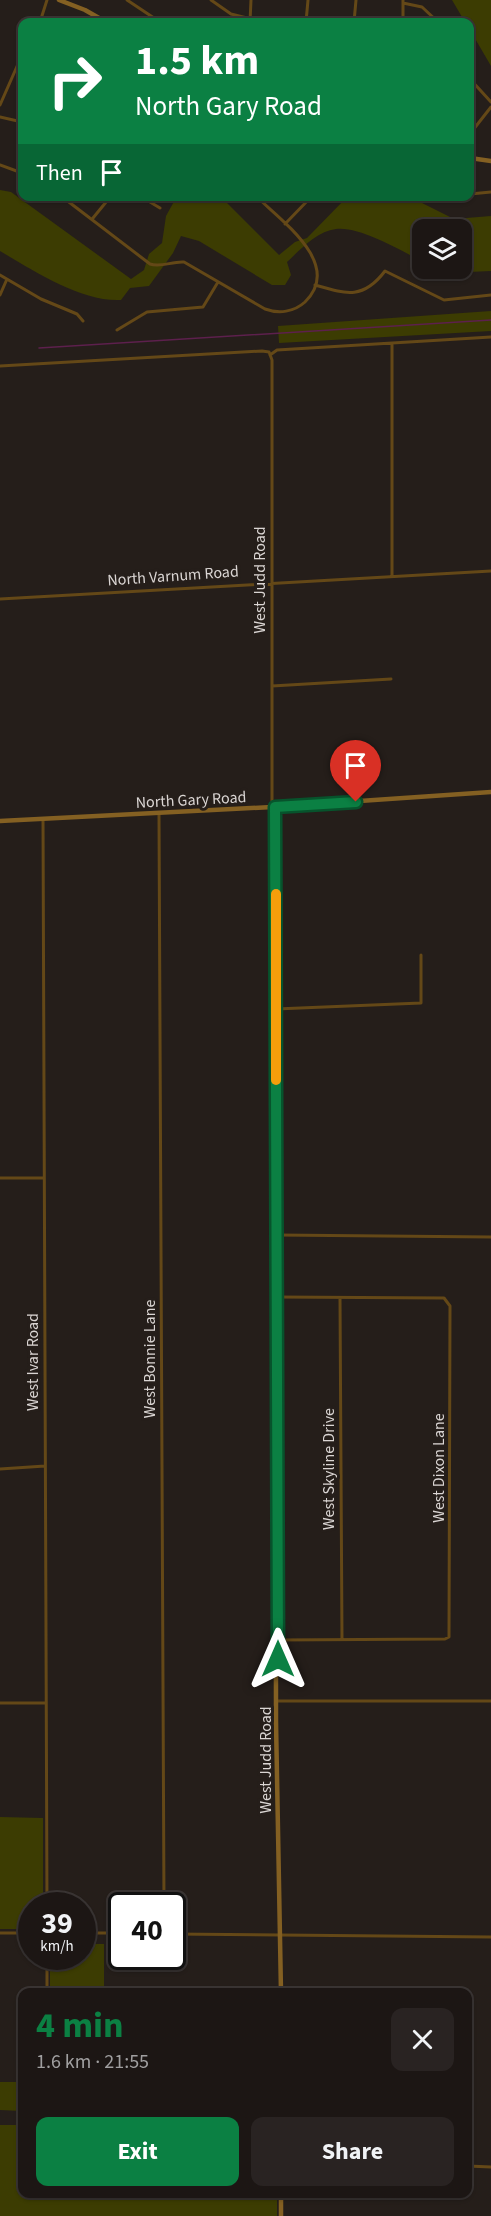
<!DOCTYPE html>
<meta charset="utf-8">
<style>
body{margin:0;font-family:"Source Sans 3",sans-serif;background:#292322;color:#f1f3f6;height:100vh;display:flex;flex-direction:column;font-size:22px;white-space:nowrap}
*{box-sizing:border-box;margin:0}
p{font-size:20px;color:#a09fa0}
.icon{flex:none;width:33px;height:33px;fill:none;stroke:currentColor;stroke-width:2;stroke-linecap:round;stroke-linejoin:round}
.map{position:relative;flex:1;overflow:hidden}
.panel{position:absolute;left:18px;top:1988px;width:454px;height:210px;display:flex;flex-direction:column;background:#1c1614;border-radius:12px;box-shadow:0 2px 4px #0004,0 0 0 2px #3a3534}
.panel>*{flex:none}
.hud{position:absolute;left:18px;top:18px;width:456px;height:183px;border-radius:12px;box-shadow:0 2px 4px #0004,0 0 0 2px #3a3534;background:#0b8043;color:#fff;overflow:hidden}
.buttons{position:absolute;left:412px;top:219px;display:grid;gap:12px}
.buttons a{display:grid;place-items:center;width:60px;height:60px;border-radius:12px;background:#1c1614;box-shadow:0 2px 4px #0004,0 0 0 2px #3a3534;font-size:30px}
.speed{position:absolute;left:18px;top:1892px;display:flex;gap:12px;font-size:30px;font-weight:700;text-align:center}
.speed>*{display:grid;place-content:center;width:78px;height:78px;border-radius:50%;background:#1c1614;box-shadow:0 2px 4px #0004,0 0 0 2px #3a3534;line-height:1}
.speed small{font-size:15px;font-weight:400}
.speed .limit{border:3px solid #111;border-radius:9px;background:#fff;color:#111}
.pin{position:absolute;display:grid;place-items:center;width:51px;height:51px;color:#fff;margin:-62px -26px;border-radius:50% 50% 50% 0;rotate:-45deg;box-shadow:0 0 6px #0007}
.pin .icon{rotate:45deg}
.me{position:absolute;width:66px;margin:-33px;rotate:0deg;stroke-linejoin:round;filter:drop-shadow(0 0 4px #0008)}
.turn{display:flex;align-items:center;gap:21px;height:126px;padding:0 18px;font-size:27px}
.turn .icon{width:78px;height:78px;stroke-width:2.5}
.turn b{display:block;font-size:42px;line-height:51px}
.then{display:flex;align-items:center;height:57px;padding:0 18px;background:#0003;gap:12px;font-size:22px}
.round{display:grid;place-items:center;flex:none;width:63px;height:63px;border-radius:12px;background:#292322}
.summary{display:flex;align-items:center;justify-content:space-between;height:102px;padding:0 18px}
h1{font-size:36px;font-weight:700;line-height:45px;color:#0b8043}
.primary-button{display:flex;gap:12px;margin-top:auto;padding:12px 18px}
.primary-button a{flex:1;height:69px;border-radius:12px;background:#0b8043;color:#fff;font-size:24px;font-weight:700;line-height:69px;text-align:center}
.primary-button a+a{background:#292322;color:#f1f3f6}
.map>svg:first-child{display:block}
</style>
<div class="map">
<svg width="491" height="2216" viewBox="0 0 491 2216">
<rect width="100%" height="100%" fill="#251e1a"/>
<path fill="#3c3c02" d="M452,0H491V66L470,30V22H465Z
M0,190L11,192L131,279L144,270L149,254L162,243L166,216L177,196L221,197L279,255L295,242L307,238L347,197H410L454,219L491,216V271L446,273L437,269L462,268V230H423V262C402,251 360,226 336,229C317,231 300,250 287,262L291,275L285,285H272L199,241L181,236L173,253L149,286L130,288L121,300C81,302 34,271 0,251Z
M491,311V331L279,343L278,326Z
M0,1817L43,1818V1905H32L31,1929H0Z
M83,1944H104V1992H50V1956H82Z
M0,2082H22V2111L0,2110Z
M0,2125H22V2193H277V2216H0Z"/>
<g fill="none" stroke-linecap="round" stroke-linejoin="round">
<path stroke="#5d204d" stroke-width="1.5" d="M39,348L491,320"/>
<path stroke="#644817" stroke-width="3" d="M127,0L160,22
M211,0L231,14L251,19
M403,3L422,7L438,22
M40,22L47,0
M250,22L251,0
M306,22L308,0
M354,22L356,0
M403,22V0
M470,79L491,102
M0,105L22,55
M0,117L22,122
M470,141L473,130L491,107
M0,165L22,173
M470,194L491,192
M61,196L150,264C161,268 172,261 184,262L265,309C279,314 294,312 305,302C344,264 280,220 256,196
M140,196L160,208
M93,218L111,196
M285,224L312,196
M0,275L41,299L77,314L83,321
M315,285C346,294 363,300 385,271L444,300L491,295
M0,295L7,279
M117,330L147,312L203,307L218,282
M270,355L277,350L491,337
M0,366L262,351L269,352L272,360V807
M392,576V344
M0,599L491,571
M272,686L391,679
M159,814L164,1905
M43,819L47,1905
M276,1009L421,1003V955
M0,1178H44
M277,1235L491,1237
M277,1297L444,1298L450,1306L449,1637L445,1639L278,1640
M340,1298L342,1640
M0,1469L45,1466
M278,1701H491
M0,1703H46
M0,1933H32
M82,1933H122
M172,1934L491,1937
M47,1956V1992
M468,2166L491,2167"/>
<path stroke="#846022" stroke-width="4.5" d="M59,0L85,10L106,22
M470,158L491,161
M275,807L276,1722L281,1992
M0,821L272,807L491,792
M281,2216V2193"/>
</g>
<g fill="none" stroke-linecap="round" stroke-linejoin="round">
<g stroke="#07532c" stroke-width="15">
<path id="route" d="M278,1659L275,807L356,802"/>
</g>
<use href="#route" stroke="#0b8043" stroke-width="10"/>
<path stroke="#f59e0b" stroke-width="10" d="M276,894V1080"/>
</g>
<g text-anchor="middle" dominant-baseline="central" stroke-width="6" stroke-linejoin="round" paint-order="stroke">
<g font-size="16" fill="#dad5d3" stroke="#251e1a">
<text transform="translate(173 576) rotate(-4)">North Varnum Road</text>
<text transform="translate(260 580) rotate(-90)">West Judd Road</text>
<text transform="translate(191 800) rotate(-3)">North Gary Road</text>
<text transform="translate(150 1359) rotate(-90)">West Bonnie Lane</text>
<text transform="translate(33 1362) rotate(-90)">West Ivar Road</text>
<text transform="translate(439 1468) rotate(-90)">West Dixon Lane</text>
<text transform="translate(329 1469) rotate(-90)">West Skyline Drive</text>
<text transform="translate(266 1760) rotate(-90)">West Judd Road</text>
</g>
</g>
</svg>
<div class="buttons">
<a><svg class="icon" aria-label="layers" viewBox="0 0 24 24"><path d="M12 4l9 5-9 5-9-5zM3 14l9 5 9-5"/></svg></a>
</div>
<div class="speed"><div>39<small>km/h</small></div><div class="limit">40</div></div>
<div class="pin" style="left:356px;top:802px;background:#d93025"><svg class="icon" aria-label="arrive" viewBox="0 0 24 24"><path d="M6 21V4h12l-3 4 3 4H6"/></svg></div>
<svg class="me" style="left:278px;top:1659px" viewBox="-20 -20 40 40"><path d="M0-17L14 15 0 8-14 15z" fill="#0b8043" stroke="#fff" stroke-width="4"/></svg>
<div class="hud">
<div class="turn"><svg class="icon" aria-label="right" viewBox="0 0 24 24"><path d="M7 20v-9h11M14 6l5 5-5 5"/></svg><div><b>1.5 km</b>North Gary Road</div></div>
<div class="then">Then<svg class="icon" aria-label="arrive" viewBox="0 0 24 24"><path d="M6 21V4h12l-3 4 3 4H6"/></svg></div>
</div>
<section class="panel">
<div class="summary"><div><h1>4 min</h1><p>1.6 km · 21:55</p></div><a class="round"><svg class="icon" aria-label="close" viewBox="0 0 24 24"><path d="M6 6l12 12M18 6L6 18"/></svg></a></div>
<div class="primary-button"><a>Exit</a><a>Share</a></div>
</section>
</div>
